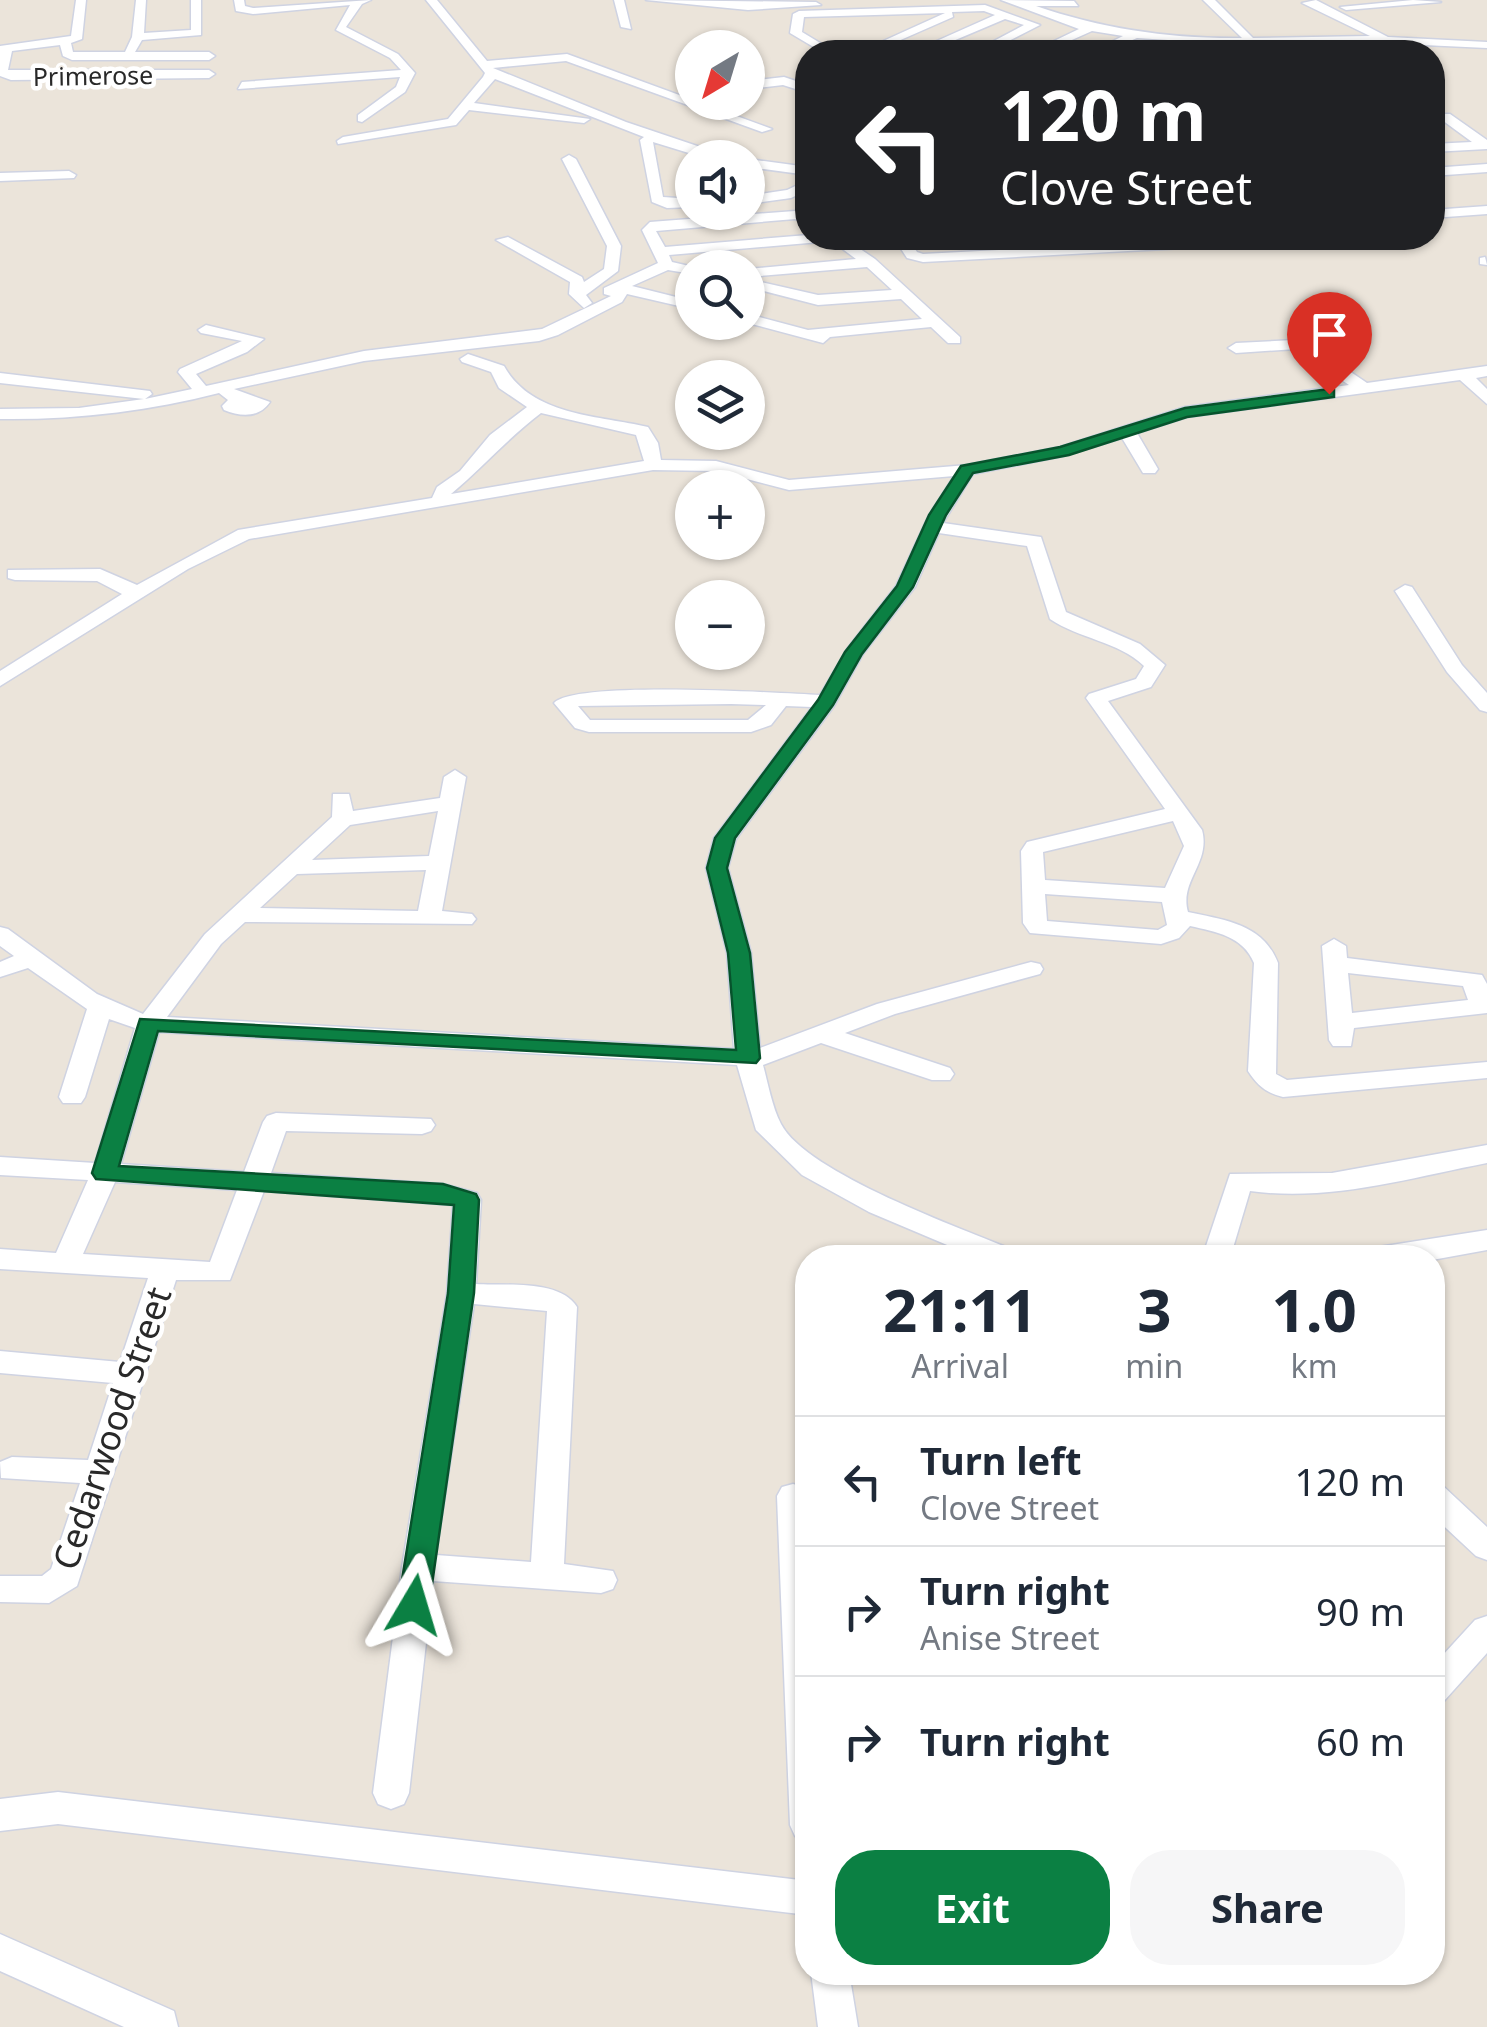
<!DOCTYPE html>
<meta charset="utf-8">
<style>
body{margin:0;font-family:"Noto Sans",sans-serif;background:#f6f6f7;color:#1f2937;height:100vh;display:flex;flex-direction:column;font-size:38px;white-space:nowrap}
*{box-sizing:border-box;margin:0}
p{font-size:32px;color:#747a83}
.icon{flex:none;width:55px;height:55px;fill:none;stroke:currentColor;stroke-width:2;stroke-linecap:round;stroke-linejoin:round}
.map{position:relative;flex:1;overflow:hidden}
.details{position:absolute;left:795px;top:1245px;width:650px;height:740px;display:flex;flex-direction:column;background:#fff;border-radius:40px;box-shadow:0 2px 8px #0004}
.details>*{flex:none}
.hud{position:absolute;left:795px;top:40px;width:650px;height:210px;border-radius:40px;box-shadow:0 2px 8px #0004;background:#202124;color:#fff;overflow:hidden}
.needle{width:65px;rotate:218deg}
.buttons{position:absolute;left:675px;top:30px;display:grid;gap:20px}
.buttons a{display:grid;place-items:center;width:90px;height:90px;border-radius:50%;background:#fff;box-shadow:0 2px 8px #0004;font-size:50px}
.pin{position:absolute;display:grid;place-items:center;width:85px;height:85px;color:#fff;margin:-102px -42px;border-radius:50% 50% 50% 0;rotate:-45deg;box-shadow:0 0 10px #0007}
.pin .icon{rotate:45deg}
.me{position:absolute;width:110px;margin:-55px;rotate:7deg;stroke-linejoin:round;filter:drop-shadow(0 0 8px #0008)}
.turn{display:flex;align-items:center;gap:35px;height:210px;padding:0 40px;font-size:45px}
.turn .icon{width:130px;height:130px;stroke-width:2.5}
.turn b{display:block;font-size:70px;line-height:85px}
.eta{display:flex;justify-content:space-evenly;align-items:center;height:170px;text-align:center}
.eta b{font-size:60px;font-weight:700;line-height:70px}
.button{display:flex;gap:20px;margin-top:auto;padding:20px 40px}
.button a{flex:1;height:115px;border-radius:40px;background:#0b8043;color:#fff;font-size:40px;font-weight:700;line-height:115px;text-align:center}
.button a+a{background:#f6f6f7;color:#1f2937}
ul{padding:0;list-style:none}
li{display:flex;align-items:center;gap:30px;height:130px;padding:0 40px;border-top:2px solid #e0e1e3}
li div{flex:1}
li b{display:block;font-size:38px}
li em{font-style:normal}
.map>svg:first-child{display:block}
</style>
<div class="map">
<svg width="1487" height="2027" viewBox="0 0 1487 2027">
<rect width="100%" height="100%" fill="#ebe4da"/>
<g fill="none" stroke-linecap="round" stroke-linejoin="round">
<g stroke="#cfd3e2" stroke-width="3">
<path id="street" d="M76,0H86L82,39L71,43L73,52H125L132,37L136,0H146L144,33L191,30V0H201V35L142,40L135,52H209L215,56L209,60H72L63,56L60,45L12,51L8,70H209L215,74L209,78L11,80L0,76V46L71,36Z
M234,0H244L245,6L253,8L371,0L362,4L346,27L398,54L415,73L405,92L362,122L358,121V115L396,87L400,77L238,89L242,82L401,70L390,58L336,30L350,5L253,14L236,11Z
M426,0H437L487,61L567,54L772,129L762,132L566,61L493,68L626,122L724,155L705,158L653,142L663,197L692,199V207L667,208L652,202L640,140L644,137L495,79L474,103L590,119L584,123L469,110L456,125L338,144L337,141L343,137L448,119L483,77L485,73Z
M614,0H624L631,29L621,27Z
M646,0L816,2L821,5L748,10Z
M1001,0L1074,1L1078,6H1036C1103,29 1171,39 1242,38L1203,0H1215L1253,38L1370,36L1302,3L1316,0L1388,37L1487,42V48L1360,42L1264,45L1259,49L1247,45L1137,38L1104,52H1091L1123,36L1092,31L1045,52H1031L1079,29Z
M1413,0L1441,2L1346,10L1340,7Z
M985,5L1040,25L987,52H973L1024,25L1005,19L927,52H912L995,15L984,11L952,12L953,17L896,42L910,52H897L881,42L945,13L804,17L802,32L835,52H822L790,33L793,14L799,11Z
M784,77L808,85V93L783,85L748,89V81Z
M1442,114H1450L1487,140V149L1432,152V144L1472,142L1442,120Z
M569,155L576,159L621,246L618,271L586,295L592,303L584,308L569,294L570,282L496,240L508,237L582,277L584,282L604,269L607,246L562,159Z
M748,159L808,167V175L748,167Z
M1487,164V172L1432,176V168Z
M69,171L76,175L74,178L0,181V173Z
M808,180V190L791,198L748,204V196L787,190Z
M1487,206V214L1432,218V210Z
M795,211L808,214V222L795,219L656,231L665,247L808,235L827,238L820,242L669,255L672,262L698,268H692V274L668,270L632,286L692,301V309L627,294L622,302L558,335L539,341L364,361L234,389L270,402C259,418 241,417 224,410L222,406L228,400L219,393C150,411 74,420 0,419V409L79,408L144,399L0,383V373L150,391L152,394L145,399L192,389L178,372L180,369L242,341L201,333L198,330L206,325L264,339L247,352L196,374L206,386L364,351L542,329L611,296L604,294V288L658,263L642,230L650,222Z
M828,238H844L875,259L960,337V343H948L931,327L830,337L823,343L744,322H748V314L808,330L922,319L901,299L818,305L748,287V279L818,295L892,290L867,267L748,277V269L856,259Z
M894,238H908L917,252L923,254L1225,238H1303L1296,242L923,262L907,258Z
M1485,257L1487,265L1480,264V258Z
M1354,321L1359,323V329L1308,343L1367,383L1487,366V376L1476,378L1487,389V404L1460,380L1187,417L1137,433L1158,469L1155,473H1143L1122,438L1063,456L973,474L943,523L1041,537L1066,612L1140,644L1165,665L1151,687L1108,701L1202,830C1211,863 1179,881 1188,912C1225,920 1263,924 1278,963L1276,1074L1287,1080L1487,1062V1078L1283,1097C1266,1093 1257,1085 1248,1071L1254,963C1243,936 1216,932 1190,926L1179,938L1161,944L1030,933L1023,923L1021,851L1027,842L1165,809L1086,698L1089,694L1136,679L1144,666C1118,641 1079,639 1050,619L1027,546L939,533L915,587L863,654L834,706L736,839L728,868L751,953L760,1048L877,1004L1031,962L1040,964L1043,969L1040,974L895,1014L845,1033L950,1068L954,1074L950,1080H932L821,1043L763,1065C768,1083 772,1107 781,1124C806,1173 963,1229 1016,1251L1020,1258H978L869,1212L802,1175L756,1130L737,1065L159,1032L121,1164L244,1172L263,1122L267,1116L276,1113L431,1119L435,1125L431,1131L422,1134L286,1131L271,1173L443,1184L477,1193L481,1200L476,1284C505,1286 560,1279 577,1307L564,1564L613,1571L617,1580L613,1589L601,1593L433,1581L409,1793L404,1804L391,1809L378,1804L373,1793L402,1567L447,1293L453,1205L264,1191L230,1280H176L77,1586L49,1603L0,1602V1576H42L51,1569L80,1483L1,1478L0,1462L12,1457L88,1460L113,1383L0,1373V1351L120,1362L148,1278L0,1269V1249L56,1253L88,1180L0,1175V1157L95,1163L135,1028L109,1019L85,1097L81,1103H63L59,1097L87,1009L28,968L0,977V962L14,956L0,946V927L8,929L97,994L143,1014L205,934L332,817L333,794H349L353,811L440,798L444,777L455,770L466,777L442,911L472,914L476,919L472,924L245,922L221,944L167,1017L734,1049L727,953L706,868L714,838L812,707L786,706L771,725L751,732H589L575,728L554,703C575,680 780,693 820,695L847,649L896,586L929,515L954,476L789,490L716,471L653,470L249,539L188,569L0,686V671L122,594L97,581L15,580L8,578V570L100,569L137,585L238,530L432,498L437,487L460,471L490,435L527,407L499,388L491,372L462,362L460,359L468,354L504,366C532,416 597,415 648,427L658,443L661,460L716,461L789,480L967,465L1060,447L1185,407L1349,385L1296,349L1236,353L1228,348L1236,343L1294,340ZM541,413L636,435L644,461L451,494C482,468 508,438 541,413ZM731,704L766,705L748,720H590L578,706ZM438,811L429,856L312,860L350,825ZM1173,821L1184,846L1165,888L1045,880L1043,852ZM426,870L418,911L260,908L297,874ZM1045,894L1162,902L1167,925L1158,930L1047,921ZM115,1182L237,1190L210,1262L83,1254ZM474,1304L547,1311L531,1562L436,1555Z
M1405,585L1412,587L1462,665L1487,693V712L1480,710L1447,672L1395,591Z
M1334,939L1346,946L1347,958L1482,975L1487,984V1013L1354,1028L1351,1046H1333L1329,1040L1322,946ZM1348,973L1463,986L1468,1000L1352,1013Z
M1487,1145V1163C1409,1178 1330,1202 1250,1191L1230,1258H1202L1230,1174L1332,1173Z
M1487,1230V1250L1432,1260L1349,1258L1353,1251Z
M1432,1483L1443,1486L1487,1527V1560L1476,1556L1432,1515Z
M793,1484L804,1487L808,1493V1841L795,1836L790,1825L777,1496L782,1487Z
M1487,1616V1653L1444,1701L1432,1705V1667L1475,1620Z
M58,1792L808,1881V1915L58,1824L0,1831V1799Z
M0,1934L174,2011L178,2027H124L0,1971Z
M811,1972H849L858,2027H818Z"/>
</g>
<use href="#street" fill="#fff" fill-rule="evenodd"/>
</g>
<path fill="#0b8043" stroke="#07532c" stroke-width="2.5" d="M1329,389L1334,390V397L1187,417L1069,455L973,473L946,515L913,587L862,654L833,705L735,838L727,868L750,953L760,1058L756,1063L158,1031L119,1166L443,1184L476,1194L479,1200L474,1293L429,1605L424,1613L414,1617L403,1613L398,1605L448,1293L454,1205L96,1179L92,1173L140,1019L736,1050L728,953L707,868L715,838L818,700L845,652L897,586L929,515L961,466L1060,447L1185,408Z"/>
<g text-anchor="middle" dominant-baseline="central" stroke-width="9" stroke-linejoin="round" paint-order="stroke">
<g font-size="25" fill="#292929" stroke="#fff">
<text transform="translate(93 75) rotate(-1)">Primerose</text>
</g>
<g font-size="35" fill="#292929" stroke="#fff">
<text transform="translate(111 1428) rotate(-71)">Cedarwood Street</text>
</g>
</g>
</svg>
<div class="buttons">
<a><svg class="needle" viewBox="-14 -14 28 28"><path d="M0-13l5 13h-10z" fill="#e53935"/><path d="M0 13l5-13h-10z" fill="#747a83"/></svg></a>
<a><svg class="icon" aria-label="sound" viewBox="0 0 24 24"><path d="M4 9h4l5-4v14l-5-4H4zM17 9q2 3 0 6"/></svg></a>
<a><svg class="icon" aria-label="search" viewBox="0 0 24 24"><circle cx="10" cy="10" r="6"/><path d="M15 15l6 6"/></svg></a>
<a><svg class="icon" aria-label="layers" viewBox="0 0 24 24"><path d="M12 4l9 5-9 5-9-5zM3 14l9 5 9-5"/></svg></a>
<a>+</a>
<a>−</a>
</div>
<div class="pin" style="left:1329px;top:394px;background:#d93025"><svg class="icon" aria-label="arrive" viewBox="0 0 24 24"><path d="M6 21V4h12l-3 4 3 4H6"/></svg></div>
<svg class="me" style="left:414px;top:1605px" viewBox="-20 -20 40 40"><path d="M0-17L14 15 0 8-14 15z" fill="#0b8043" stroke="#fff" stroke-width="4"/></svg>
<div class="hud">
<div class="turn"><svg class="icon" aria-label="left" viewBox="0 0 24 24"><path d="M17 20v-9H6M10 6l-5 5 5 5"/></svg><div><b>120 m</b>Clove Street</div></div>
</div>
<section class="details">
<div class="eta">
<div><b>21:11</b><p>Arrival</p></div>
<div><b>3</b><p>min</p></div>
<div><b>1.0</b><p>km</p></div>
</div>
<ul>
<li><svg class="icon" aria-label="left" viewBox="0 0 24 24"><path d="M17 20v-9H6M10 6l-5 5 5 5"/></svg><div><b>Turn left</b><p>Clove Street</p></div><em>120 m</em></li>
<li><svg class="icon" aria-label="right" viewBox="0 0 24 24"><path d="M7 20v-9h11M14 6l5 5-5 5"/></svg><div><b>Turn right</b><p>Anise Street</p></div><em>90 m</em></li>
<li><svg class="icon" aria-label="right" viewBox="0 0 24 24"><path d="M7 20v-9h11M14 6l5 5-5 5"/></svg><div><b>Turn right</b></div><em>60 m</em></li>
</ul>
<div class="button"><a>Exit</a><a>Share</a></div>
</section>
</div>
